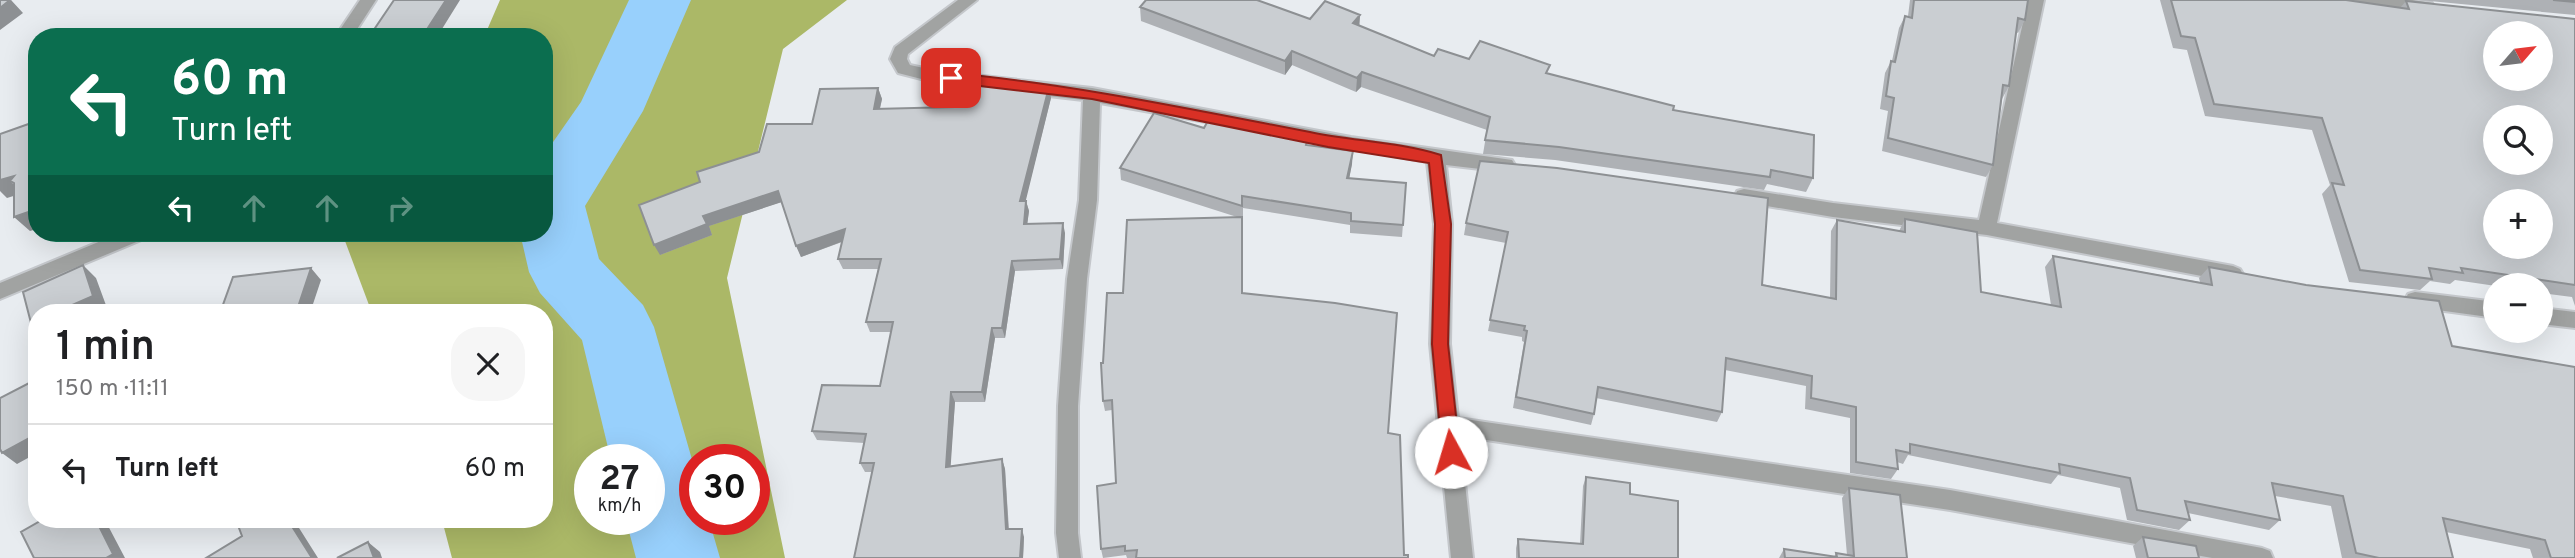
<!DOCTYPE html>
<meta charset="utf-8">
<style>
body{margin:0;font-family:Overpass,sans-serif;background:#f6f6f6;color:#202124;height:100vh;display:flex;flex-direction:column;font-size:26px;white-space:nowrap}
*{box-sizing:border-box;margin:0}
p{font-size:23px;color:#757577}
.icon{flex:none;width:38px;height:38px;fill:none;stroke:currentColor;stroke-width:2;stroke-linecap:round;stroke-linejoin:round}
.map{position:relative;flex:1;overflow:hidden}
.sheet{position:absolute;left:28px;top:304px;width:525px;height:224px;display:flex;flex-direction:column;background:#fff;border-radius:28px;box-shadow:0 7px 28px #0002}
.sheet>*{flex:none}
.hud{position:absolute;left:28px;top:28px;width:525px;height:214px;border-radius:28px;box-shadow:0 7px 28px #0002;background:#0b6e4f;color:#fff;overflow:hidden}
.needle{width:46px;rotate:62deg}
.tools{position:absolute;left:2483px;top:21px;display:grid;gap:14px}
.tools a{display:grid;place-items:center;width:70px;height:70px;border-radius:50%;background:#fff;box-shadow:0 7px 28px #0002;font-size:35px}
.speed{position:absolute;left:574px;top:444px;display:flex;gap:14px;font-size:35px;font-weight:700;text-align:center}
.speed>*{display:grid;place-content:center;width:91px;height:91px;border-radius:50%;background:#fff;box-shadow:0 7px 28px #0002;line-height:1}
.speed small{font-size:18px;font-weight:400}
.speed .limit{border:10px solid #d22;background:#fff;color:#111}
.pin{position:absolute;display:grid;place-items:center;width:60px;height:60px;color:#fff;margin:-30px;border-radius:14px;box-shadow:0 4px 10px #0006}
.me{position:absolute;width:77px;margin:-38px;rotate:354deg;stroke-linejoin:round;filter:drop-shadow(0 0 5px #0008)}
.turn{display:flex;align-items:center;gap:24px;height:147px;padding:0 28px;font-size:32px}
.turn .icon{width:91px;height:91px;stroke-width:2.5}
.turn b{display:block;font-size:49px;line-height:60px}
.lanes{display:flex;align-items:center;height:66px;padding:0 28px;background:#0003;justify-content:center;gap:35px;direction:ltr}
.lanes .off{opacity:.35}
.round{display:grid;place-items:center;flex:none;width:74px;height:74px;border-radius:28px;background:#f6f6f6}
.overview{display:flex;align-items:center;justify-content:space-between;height:119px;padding:0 28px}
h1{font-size:42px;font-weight:600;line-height:52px}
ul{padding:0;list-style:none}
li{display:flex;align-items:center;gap:21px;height:91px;padding:0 28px;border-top:2px solid #e0e0e0}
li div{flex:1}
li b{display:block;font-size:26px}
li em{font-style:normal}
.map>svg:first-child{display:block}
</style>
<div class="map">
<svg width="2575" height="558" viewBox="0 0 2575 558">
<rect width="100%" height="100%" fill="#e8ecf0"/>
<path fill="#abb867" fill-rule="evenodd" d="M500,0H847L783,49L727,278L785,558H452L442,520H544V313H372L342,233H544V37H484ZM590,460H649V520H590ZM695,460H754V520H695Z"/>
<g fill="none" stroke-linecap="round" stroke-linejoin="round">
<path fill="#98d0fc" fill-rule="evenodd" d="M629,0H691L643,111L585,206L599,259L643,305L654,327L695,470V520H709L720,558H636L626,520H649V460H611L582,340L540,293L529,272L520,233H544V155L581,102Z"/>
<g stroke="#c4c7cb" stroke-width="4">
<path id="minor" d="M360,0H376L352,37H335Z
M958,0H977L908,54L907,59L910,65L937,71L1092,88L1351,137L1512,160L1515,165L1512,170L1506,172L1446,165L1452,224L1450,344L1458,418L1950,490L2262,548L2270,551L2273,558H2212L1950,510L1460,436L1473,558H1451L1430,344L1434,224L1427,162L1100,103L1097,200L1087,279L1078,406V533L1081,558H1059L1056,533L1058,406L1067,279L1079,200L1083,100L937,83L898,73L890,59L895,47Z
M2028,0H2044L1997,223L2233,266L2240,269L2243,274L2240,279L2233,282L1987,235L1833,217L1737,201L1735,196L1737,191L1744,189L1833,203L1979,220Z
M2346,0H2412L2432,3L2434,7L2426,13L2354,6Z
M120,233H148L146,238L0,299V283Z
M2415,292L2496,302V318L2408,306L2405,300L2408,294Z
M2541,308L2575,312V328L2541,324Z"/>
</g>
<use href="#minor" fill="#a1a3a2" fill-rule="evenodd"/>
</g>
<path fill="#aeb1b5" d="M1910,0H2028L2025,20L2018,33L2016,32L2009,86L2002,99L1993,165L1986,177L1882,151L1888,111L1880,109L1885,73L1891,61H1892L1899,28L1905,16H1908Z
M2160,0H2346L2400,8L2406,1L2575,19V306L2572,297L2541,293V285H2496V286L2455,280L2450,284L2430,281L2420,290L2349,282L2322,194L2330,185L2312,130L2205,116L2187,50L2173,48Z
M2419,0H2575V15Z
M1140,7L1310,19L1360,15L1359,26L1434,56L1469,59L1548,74L1673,110L1813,178L1806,192L1767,184L1764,190L1555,160L1483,154L1487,130L1361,87L1356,92L1292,65L1285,75L1141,21Z
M878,88L882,99L880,109L954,107L1051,98L1025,201H1026L1029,211L1027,224L1065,233L1063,269L1015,271L1005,338H995L985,402H955L950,466L1002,459L1005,469L1009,529L1024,537L1023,558H854L872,472H865L860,463L864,443L817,440L812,431L880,386L891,332H870L866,322L878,269H843L838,259L842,242L801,257L781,202L709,226L712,235L660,255L700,182L759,152Z
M1204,128L1308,145L1352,164L1349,178L1406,183L1402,237L1350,233V225L1243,208V293L1388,433L1404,555L1408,558H1127L1126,555L1103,558L1101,549L1116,483L1112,410L1105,411L1103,401V363L1123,293L1237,217L1121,180L1120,168Z
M1905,219L1981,292L2051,305L2045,267L2053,256L2200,282L2199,278L2209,267L2452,346L2575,558H2533L2530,549L2446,532L2453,558H2342L2331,506L2275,496L2280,520L2269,530L2188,513L2190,520L2179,530L2127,520L2120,488L2058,475L2051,484L1908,455L1903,464L1897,462L1898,469L1891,479L1850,473V418L1805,409L1806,386L1725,370L1722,412L1717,422L1596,398L1594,414L1591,425L1513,408L1524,342L1522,341V337L1488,331L1506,243L1464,235L1466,223L1830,298L1831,231L1837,220L1899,231Z
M1586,477L1630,494L1678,558H1516V548L1518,539L1580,544L1583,486Z
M1849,488L1907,558H1779L1784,549L1834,557L1836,553L1847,555L1842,498Z
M2143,537L2199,558H2136L2133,546Z"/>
<path fill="#8d9093" d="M11,0L23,13L0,30V8Z
M446,0H460L437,37H426L424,34Z
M1360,15L1359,30L1353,23Z
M1292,51V65L1285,75V61Z
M1362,72L1361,87L1356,92L1357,78Z
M1049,87L1051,98L1023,212L1020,201Z
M878,88L882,99L877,120L874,109Z
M1353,151L1352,164L1347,190V178Z
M14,176L10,181L23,193L7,198L0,191V180Z
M778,191L782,202L709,226L712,235L660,255L654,245L703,216Z
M1026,201L1029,211L1026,234L1024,224Z
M37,209V229L30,231L14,217Z
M1063,223L1065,233L1063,269L1060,259Z
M845,229L849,239L801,257L796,246Z
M1012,261L1015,271L1005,338L1002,328Z
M83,265L96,278L107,308L94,313H54Z
M311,268L321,280L310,313H296Z
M37,321V328L31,323Z
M992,328L995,338L985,402L982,392Z
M951,392L955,402L950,476L946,467Z
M37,434V453L17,464L2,453Z
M1002,459L1005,469L1009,538L1006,529Z
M96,520H105L125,558H106Z
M288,520H294L318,558H312Z
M1022,529L1024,537L1023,558H1020Z
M368,542L380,552L382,558H374Z"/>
<path fill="#caced2" stroke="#8d9093" stroke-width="2" fill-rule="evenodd" d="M0,0H10L0,8Z
M394,0H446L424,34H428L427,37H369Z
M1146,0H1257L1310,19L1325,1L1360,15L1353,23L1434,56L1438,49L1469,59L1480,41L1550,65L1546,73L1674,106L1673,110L1814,135L1813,178L1771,170L1770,177L1559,147L1485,140L1490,117L1362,72L1357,78L1292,51L1285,61L1140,7Z
M1914,0H2028L2025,20L2018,18L2009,86L2003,85L1993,165L1888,138L1894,98L1886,96L1891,61L1895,62L1905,16L1912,18Z
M2171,0H2346L2409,9L2406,1L2575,19V285L2461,268L2463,273L2429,268L2432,279L2360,270L2332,183L2344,185L2322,118L2214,104L2195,38L2181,36ZM2496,33H2541V79H2496ZM2496,117H2541V163H2496ZM2496,201H2541V247H2496Z
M2553,0H2575V2Z
M960,83L1049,87L1020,201H1026L1024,224L1063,223L1060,259L1012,261L1002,328H992L982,392H951L946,467L1002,459L1006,529H1022L1020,558H854L874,463H860L866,434L812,431L822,385L880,386L893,322H866L881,259H838L845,229L796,246L778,191L703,216L707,224L654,245L639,205L700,182L697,172L759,152L767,124H812L820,89L878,88L874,109L954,107Z
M1154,113L1204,128L1210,117L1308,138L1306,145L1353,151L1347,178L1406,183L1403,225L1351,221V213L1242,196V206L1120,168Z
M37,121V209L14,217V183L10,181L14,176L0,180V134Z
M1480,161L1557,168L1768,198L1762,285L1836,299L1837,220L1905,232V219L1977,232L1981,292L2061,307L2053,256L2212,285L2209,267L2306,285L2439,301L2452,346L2575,367V558H2551L2545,540L2443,518L2453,558H2379L2356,553L2343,496L2272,483L2280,520L2185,501L2190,520L2137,510L2130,478L2059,464L2060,473L1910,444V453L1896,450L1898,469L1856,462V407L1811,398L1812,376L1726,358L1722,412L1598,387L1594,414L1516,397L1527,331L1524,330L1525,326L1490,320L1508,232L1466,223Z
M1242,217V293L1335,303L1397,313L1388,433L1400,435L1404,555H1408V558H1136L1137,550L1125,551V546L1101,549L1097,486L1116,483L1112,400L1103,401L1101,363H1103L1107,293H1123L1127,220Z
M83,265L93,296L54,313H37V321L31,323L23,292Z
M311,268L296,313H220L233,277Z
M37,379V434L2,453L0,449V398Z
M1586,477L1630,483V494L1678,501V558H1519L1518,539L1583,544Z
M1849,488L1900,495L1907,558H1785L1784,549L1837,557L1836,553L1854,556Z
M42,520H96L113,554L106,558H34L21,532Z
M236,520H288L312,558H206L242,536Z
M2143,537L2196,546L2199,558H2148Z
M368,542L374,558H337Z"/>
<path fill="#d93025" stroke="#8d1f18" stroke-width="2" d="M951,73C1072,84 1190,109 1310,132C1352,141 1400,142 1441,155L1451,224L1448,344L1460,452L1457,457L1451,460L1445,457L1442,452L1432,344L1435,224L1429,163L1328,147L1092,99L946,82L944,78Z"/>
</svg>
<div class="tools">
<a><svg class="needle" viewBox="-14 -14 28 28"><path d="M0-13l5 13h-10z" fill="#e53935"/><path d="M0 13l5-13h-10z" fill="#757577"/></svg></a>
<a><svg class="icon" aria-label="search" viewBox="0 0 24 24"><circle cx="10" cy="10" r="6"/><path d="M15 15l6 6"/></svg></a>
<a>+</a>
<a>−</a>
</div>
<div class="speed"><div>27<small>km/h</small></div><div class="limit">30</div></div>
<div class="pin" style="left:951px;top:78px;background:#d93025"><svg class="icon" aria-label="arrive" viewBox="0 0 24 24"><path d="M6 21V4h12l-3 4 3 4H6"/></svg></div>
<svg class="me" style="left:1451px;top:452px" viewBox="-20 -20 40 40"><circle r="19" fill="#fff"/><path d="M0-13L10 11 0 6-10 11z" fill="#d93025"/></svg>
<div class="hud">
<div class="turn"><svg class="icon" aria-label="left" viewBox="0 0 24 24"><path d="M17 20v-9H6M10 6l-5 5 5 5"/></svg><div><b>60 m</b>Turn left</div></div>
<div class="lanes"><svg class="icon" aria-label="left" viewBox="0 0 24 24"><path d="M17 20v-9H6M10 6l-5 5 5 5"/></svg><svg class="icon off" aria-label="ahead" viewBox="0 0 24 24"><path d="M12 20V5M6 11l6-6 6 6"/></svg><svg class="icon off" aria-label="ahead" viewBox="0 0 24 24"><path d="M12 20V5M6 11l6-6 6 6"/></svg><svg class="icon off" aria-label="right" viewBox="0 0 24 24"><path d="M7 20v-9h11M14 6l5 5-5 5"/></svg></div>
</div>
<section class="sheet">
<div class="overview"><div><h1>1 min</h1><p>150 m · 11:11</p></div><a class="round"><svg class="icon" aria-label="close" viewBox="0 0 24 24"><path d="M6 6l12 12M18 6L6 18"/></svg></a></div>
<ul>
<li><svg class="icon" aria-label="left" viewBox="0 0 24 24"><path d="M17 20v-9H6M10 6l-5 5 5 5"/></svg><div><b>Turn left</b></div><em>60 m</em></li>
</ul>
</section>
</div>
